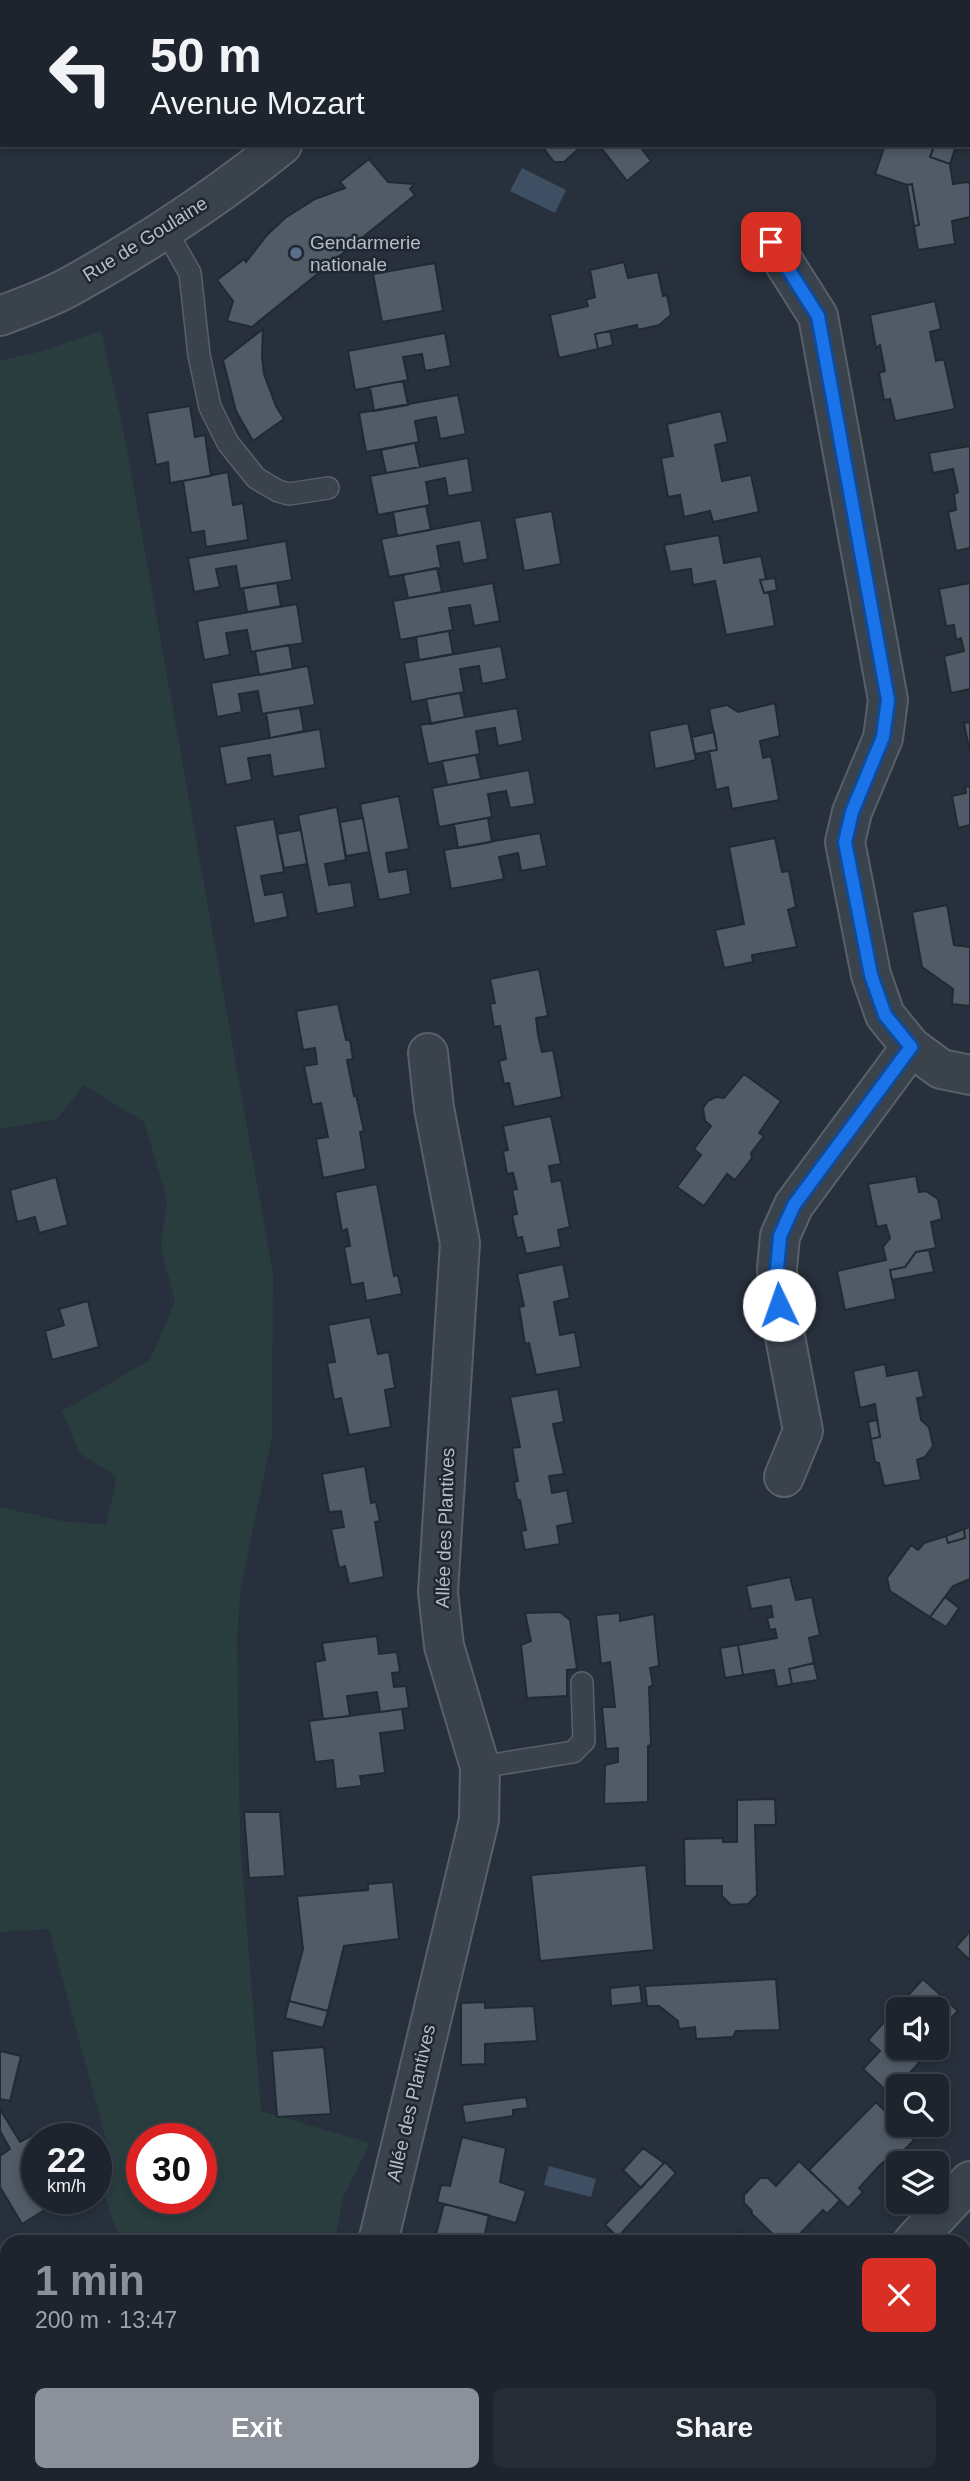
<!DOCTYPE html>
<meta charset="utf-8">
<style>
body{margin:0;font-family:Helvetica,sans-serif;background:#252c35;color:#f1f3f6;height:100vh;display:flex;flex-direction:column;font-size:26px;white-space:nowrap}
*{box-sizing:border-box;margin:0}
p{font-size:23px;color:#a0a4aa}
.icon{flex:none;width:38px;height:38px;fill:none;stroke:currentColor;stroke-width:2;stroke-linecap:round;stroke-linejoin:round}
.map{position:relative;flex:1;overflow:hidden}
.sheet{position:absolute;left:0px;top:2235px;width:971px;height:247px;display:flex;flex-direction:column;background:#1d242d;border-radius:21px 21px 0 0;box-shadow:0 4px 10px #0003,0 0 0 2px #3b4149}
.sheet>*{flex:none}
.banner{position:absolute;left:0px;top:0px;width:971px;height:147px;box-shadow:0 4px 10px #0003,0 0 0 2px #3b4149;background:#1d242d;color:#f1f3f6;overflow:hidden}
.buttons{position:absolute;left:886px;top:1997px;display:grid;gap:14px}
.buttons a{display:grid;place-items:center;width:63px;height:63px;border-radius:10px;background:#1d242d;box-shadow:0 4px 10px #0003,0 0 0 2px #3b4149;font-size:35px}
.speed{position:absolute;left:21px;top:2123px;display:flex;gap:14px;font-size:35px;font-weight:700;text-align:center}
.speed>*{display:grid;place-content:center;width:91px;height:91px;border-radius:50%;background:#1d242d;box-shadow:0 4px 10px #0003,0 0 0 2px #3b4149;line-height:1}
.speed small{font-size:18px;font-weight:400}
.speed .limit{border:10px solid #d22;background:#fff;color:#111}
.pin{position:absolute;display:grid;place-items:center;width:60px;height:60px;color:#fff;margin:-30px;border-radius:14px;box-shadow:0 4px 10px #0006}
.me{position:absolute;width:77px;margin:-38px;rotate:357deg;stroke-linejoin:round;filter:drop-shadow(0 0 5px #0008)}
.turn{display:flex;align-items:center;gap:24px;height:147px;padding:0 35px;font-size:32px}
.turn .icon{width:91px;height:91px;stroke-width:2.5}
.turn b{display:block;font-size:49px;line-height:60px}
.round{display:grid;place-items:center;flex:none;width:74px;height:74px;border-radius:10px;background:#252c35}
.head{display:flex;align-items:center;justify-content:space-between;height:119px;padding:0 35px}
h1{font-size:42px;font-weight:600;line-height:52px;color:#8c9099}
.primary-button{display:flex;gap:14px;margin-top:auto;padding:14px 35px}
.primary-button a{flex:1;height:80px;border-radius:10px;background:#8c9099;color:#fff;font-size:28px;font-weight:600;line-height:80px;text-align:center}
.primary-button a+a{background:#252c35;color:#f1f3f6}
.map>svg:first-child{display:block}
</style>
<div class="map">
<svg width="970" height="2481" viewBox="0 0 970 2481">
<rect width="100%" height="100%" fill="#27303c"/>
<path fill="#293d3e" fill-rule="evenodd" d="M101,331L124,433L273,1274L272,1437L241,1586L237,1638L240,1840L261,2111L370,2143L343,2197L335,2242H120L101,2183L115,2173L49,1929L0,1932V1507L61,1521L106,1525L117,1477L79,1453L62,1411L150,1360L175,1302L161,1247L167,1200L144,1122L84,1085L57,1119L0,1129V361L42,351ZM142,2138H201V2198H142Z
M193,2475H297L296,2481H208L196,2478Z"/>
<path fill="#3e4f63" d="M522,168L566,190L555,213L510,191Z
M549,2166L596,2179L591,2197L544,2185Z"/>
<path fill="#505b67" stroke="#212933" stroke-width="2" d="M87,0H157L85,2Z
M545,145H583L564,162H554L545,150Z
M599,145H639L651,161L627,181Z
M885,145L934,146L930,157L950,164L953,184L967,182L970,184V217L952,221L955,244L918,250L914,226L919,225L912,184L907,185L875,174Z
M934,146H956L950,164L930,157Z
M369,159L388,182L414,184L410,189L415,195L252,327L227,321L233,301L217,280L244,259L246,262L267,235L285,218L315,199L345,188L340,182Z
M912,184L919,225L914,226L907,185Z
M624,262L628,278L658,272L663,296L667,295L671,315L659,325L638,330L637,325L595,334L598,349L559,358L550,315L588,306L586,300L595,297L590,270Z
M435,263L443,311L382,322L373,274Z
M935,301L941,329L930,332L936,361L944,359L955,409L895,421L890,399L884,400L879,373L885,371L880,345L876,348L870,315Z
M263,329L262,357L264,374L276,406L284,419L253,441L236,411L223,360Z
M610,331L613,345L598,349L595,334Z
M445,333L451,366L425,371L422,354L403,357L408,380L355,390L348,351Z
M403,381L408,405L374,411L370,387Z
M458,395L466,434L440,439L436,417L415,421L419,442L366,452L359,413Z
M190,406L195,437L205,435L211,476L170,483L168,462L156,465L147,413Z
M721,411L728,442L715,445L722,481L751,475L759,512L713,522L710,511L684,517L680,495L668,497L661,458L673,456L667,424Z
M415,443L420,467L386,473L381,450Z
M970,446V548L956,551L948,512L956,510L954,494L958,492L953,469L933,473L929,453Z
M468,458L473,492L448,496L445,478L426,482L430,505L378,515L370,476Z
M228,472L233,505L243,503L248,540L206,547L204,531L191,533L183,481Z
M426,506L431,530L397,536L393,512Z
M552,511L561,564L524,571L514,518Z
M481,520L488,559L463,564L459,542L437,546L441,568L389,577L381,539Z
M719,535L724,563L761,556L766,579L760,580L764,593L769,592L775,626L726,635L715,581L693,585L691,569L670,572L664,545Z
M286,541L292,580L240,589L236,566L216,569L220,587L194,592L188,558Z
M437,568L442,592L408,598L403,575Z
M775,578L777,590L764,593L760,580Z
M277,583L281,606L247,612L243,588Z
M493,583L500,621L474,626L470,605L449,608L453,630L400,640L393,601Z
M970,583V689L951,693L944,656L964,651L961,638L956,640L954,625L946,626L939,589Z
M297,604L303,643L251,652L247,630L226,633L230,655L204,660L197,621Z
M449,631L453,654L419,660L416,637Z
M289,645L293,669L259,675L255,651Z
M501,646L507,679L482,684L479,666L460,669L464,692L411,702L404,663Z
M308,666L315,705L262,714L258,691L239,694L242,712L217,717L211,683Z
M460,693L465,717L431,724L426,699Z
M775,703L780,736L760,741L763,758L771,756L779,800L732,809L728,787L716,790L709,751L717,750L709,709L727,705L738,712Z
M300,708L304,731L270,738L266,713Z
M517,708L523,741L498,746L495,728L476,731L480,754L428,764L420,725Z
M970,722V749H969L964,723Z
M688,723L696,760L655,769L649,731Z
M320,729L326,768L273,777L270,755L248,758L252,780L226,785L219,747Z
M714,732L717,750L695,754L692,737Z
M476,755L481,779L447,785L442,761Z
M529,770L535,804L510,808L506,791L488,794L492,817L439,827L432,788Z
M970,786V825L958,828L952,796L966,793L965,787Z
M399,796L409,849L386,853L389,872L407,869L411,894L379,900L360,804Z
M337,807L346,860L325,864L329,885L351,882L355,907L317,914L298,815Z
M363,818L369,852L346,856L340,822Z
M488,818L492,842L458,848L454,824Z
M274,819L284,872L261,876L265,895L283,892L288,917L254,924L235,826Z
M301,830L307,864L284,868L277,834Z
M540,833L547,866L521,871L518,853L499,857L504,879L451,889L444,850Z
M775,838L782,872L789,871L796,907L788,910L797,947L752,955L753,962L724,968L715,930L744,924L729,847Z
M947,905L954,945L970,947V1006L952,1004L953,989L922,967L912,912Z
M539,969L548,1016L536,1018L538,1035L542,1052L553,1050L562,1097L514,1107L509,1083L504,1084L499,1061L506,1059L500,1026L494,1027L490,1004L495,1003L490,979Z
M338,1004L346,1040H350L353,1059L347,1060L354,1096L356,1095L364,1131L360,1132L366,1169L323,1178L316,1139L328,1137L321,1103L312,1105L304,1066L317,1064L315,1048L303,1050L296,1011Z
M744,1074L781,1101L759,1133L764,1136L751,1153L752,1158L735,1180L727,1174L704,1206L677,1187L701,1155L694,1149L711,1126L705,1121L703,1108L708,1101L716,1097L724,1098Z
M551,1116L561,1164L549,1166L552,1182L561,1180L570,1227L558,1230L561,1247L526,1254L522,1237L517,1238L512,1215L517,1214L512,1190L517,1189L513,1173L507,1174L503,1151L508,1150L503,1126Z
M916,1176L919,1192L926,1191L938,1199L942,1219L931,1222L936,1248L916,1252L905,1267L890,1270L896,1299L845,1310L837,1271L886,1260L883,1247L890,1238L886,1225L877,1227L868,1184Z
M56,1177L68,1225L39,1233L35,1217L17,1222L10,1190Z
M377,1184L394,1276L398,1275L402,1294L366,1301L363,1283L351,1285L344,1247L350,1246L347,1229L342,1231L335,1192Z
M929,1250L934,1272L892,1280L890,1270L905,1267L916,1252Z
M563,1264L570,1298L554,1302L557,1319L560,1335L575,1332L581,1367L536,1375L529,1343L525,1344L519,1307L524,1306L517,1274Z
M88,1301L99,1347L52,1360L45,1331L64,1325L59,1309Z
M370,1317L378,1354L389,1352L395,1388L385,1390L391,1427L349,1435L341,1398L334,1400L327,1363L335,1362L328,1325Z
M885,1364L887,1376L918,1370L924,1397L917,1398L921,1420L929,1427L933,1446L925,1457L917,1460L921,1480L884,1486L879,1463L875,1462L871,1439L880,1437L875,1404L860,1408L853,1371Z
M558,1389L564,1422L553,1424L564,1474L549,1476L552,1493L567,1490L573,1523L557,1526L560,1544L525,1550L521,1531L526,1530L520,1500H517L514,1482L518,1481L512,1448L520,1447L510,1397Z
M877,1420L880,1437L871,1439L868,1422Z
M365,1466L371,1503L376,1502L380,1521L375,1522L384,1577L349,1584L345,1566L339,1568L331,1529L344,1527L341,1511L329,1512L322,1474Z
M970,1527V1579L953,1586L930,1617L890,1591L887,1578L911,1545L918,1550L924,1543L946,1536L948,1543L965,1538L964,1529Z
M964,1529L965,1538L948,1543L946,1536Z
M790,1577L796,1600L812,1597L820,1635L809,1638L814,1663L789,1669L792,1684L777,1687L774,1670L743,1675L738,1645L777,1638L775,1629L770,1630L767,1618L773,1617L771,1606L751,1609L746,1586Z
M945,1597L959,1608L946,1627L930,1617Z
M560,1612L570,1620L577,1669L567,1670V1696L527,1698L521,1645L531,1641L525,1613Z
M620,1613V1621L654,1614L659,1666L650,1668L653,1685L649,1687L651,1745L648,1746V1802L604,1804L605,1765L618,1762V1748L606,1749L602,1707H615L610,1662L601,1664L596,1615Z
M377,1636L379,1654L397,1652L400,1672L392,1673L394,1687L406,1686L409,1708L380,1712L377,1692L347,1696L350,1716L323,1719L315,1662L325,1660L322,1643Z
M738,1645L743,1675L725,1678L720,1648Z
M814,1663L818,1680L792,1684L789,1669Z
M402,1709L405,1730L380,1733L385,1773L360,1776L362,1786L336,1789L333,1760L315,1762L309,1721Z
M775,1799L776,1825H755L757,1895L748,1904L731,1905L722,1896V1886H685L684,1839L723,1838V1842H737V1800Z
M244,1812H280L285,1876L249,1878Z
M646,1865L654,1950L540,1961L531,1875Z
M393,1882L399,1939L344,1946L328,2011L289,2001L303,1949L297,1896L368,1890V1884Z
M970,1931V1960L956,1947Z
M776,1979L780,2030L736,2031L733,2037L696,2039L695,2027L679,2029L678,2021L659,2006H647L645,1986Z
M923,1979L958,2011L936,2033V2009H898V2048H923L914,2058L919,2063L890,2094L863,2069L880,2051L868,2040Z
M640,1985L642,2003L611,2006L610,1988Z
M289,2001L328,2011L323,2028L285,2018Z
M485,2002V2008L534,2006L537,2041L485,2044V2064L461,2065V2003Z
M324,2047L331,2114L277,2117L272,2051Z
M0,2051L21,2056L10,2101L0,2099Z
M526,2097L528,2108L513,2110V2116L465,2123L462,2105Z
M876,2102L914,2140L891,2164L887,2159L879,2166L859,2188L863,2192L848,2208L809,2170Z
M0,2109L20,2142L47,2127L54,2138H37V2198H64L22,2224L0,2187V2156L10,2149L0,2131Z
M462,2137L506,2148L500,2182L526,2191L516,2223L437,2202L441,2185L450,2186Z
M643,2148L664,2163L641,2188L623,2170Z
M799,2161L840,2200L827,2214L823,2210L792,2242H781L751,2213L752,2211L744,2203V2195L760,2178H768L776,2186Z
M664,2163H666L676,2173L618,2237L605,2225Z
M444,2204L489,2215L483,2242H434Z
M739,2232L750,2242H730Z
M970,2331V2385L965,2386L964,2333Z
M967,2411L970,2428V2464L964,2465V2412Z
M900,2474H943L944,2480L901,2481Z"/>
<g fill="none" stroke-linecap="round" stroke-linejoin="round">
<g stroke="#58606a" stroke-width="24">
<path id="service" d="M165,229L190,273L199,355L210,407L228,443L256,478L278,491L289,494L328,488
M480,1767L573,1752L584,1741L582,1683"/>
</g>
<g stroke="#58606a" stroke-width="42">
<path id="minor" d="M0,11L2,9
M771,242L818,316L888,700L883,738L852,812L845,842L871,975L885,1015L911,1047L941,1069L970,1075
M784,1477L803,1431L779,1305L777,1269L780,1236L794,1205L911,1047
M378,2242L479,1820L480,1767L444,1646L438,1592L460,1243L434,1108L428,1053
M913,2242L970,2181
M323,2481L325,2474
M710,2481L712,2474"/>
</g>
<g stroke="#58606a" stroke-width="42">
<path id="tertiary" d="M461,2L463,0
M0,316C23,307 47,299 69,287C143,246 216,198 282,145
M0,2474L51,2481"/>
</g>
<use href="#service" stroke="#3a424c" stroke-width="21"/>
<use href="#minor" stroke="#3a424c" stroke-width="38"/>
<use href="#tertiary" stroke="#3a424c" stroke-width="38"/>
</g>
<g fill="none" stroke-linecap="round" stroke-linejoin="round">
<g stroke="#114b97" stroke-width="18">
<path id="route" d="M771,242L818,316L888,700L883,737L852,812L845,842L871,975L885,1015L911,1047L794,1205L780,1236L777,1269L779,1305"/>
</g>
<use href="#route" stroke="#1a73e8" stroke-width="12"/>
</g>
<circle fill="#5c6f8a" stroke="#1f2731" stroke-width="2.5" cx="296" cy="253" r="7"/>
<g text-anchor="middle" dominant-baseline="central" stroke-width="5" stroke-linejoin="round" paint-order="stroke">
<g font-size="19" fill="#b6bdc7" stroke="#1f2731">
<text transform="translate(145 239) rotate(-32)">Rue de Goulaine</text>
<text transform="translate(445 1528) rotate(-88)">Allée des Plantives</text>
<text transform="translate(411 2103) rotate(-77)">Allée des Plantives</text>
</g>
<g font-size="19" fill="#b6bdc7" stroke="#1f2731" text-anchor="start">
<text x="310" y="242">Gendarmerie<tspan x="310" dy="22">nationale</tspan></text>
</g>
</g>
</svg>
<div class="buttons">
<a><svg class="icon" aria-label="sound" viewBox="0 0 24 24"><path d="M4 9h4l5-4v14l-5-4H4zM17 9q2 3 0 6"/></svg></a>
<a><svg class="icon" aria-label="search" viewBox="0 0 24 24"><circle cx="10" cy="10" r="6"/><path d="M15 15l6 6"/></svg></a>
<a><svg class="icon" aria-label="layers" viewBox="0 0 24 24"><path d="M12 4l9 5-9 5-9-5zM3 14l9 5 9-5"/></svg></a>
</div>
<div class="speed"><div>22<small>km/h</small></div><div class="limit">30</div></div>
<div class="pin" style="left:771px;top:242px;background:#d93025"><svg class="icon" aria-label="arrive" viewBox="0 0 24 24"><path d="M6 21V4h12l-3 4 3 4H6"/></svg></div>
<svg class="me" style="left:779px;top:1305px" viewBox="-20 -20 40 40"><circle r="19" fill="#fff"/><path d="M0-13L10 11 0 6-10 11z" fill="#1a73e8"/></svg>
<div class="banner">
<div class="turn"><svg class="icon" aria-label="left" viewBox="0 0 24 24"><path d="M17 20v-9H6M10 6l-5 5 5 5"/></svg><div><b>50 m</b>Avenue Mozart</div></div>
</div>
<section class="sheet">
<div class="head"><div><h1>1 min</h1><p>200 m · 13:47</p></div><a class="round" style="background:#d93025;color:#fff"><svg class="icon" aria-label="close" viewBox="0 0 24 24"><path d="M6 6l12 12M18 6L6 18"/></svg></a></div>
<div class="primary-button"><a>Exit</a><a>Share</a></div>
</section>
</div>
